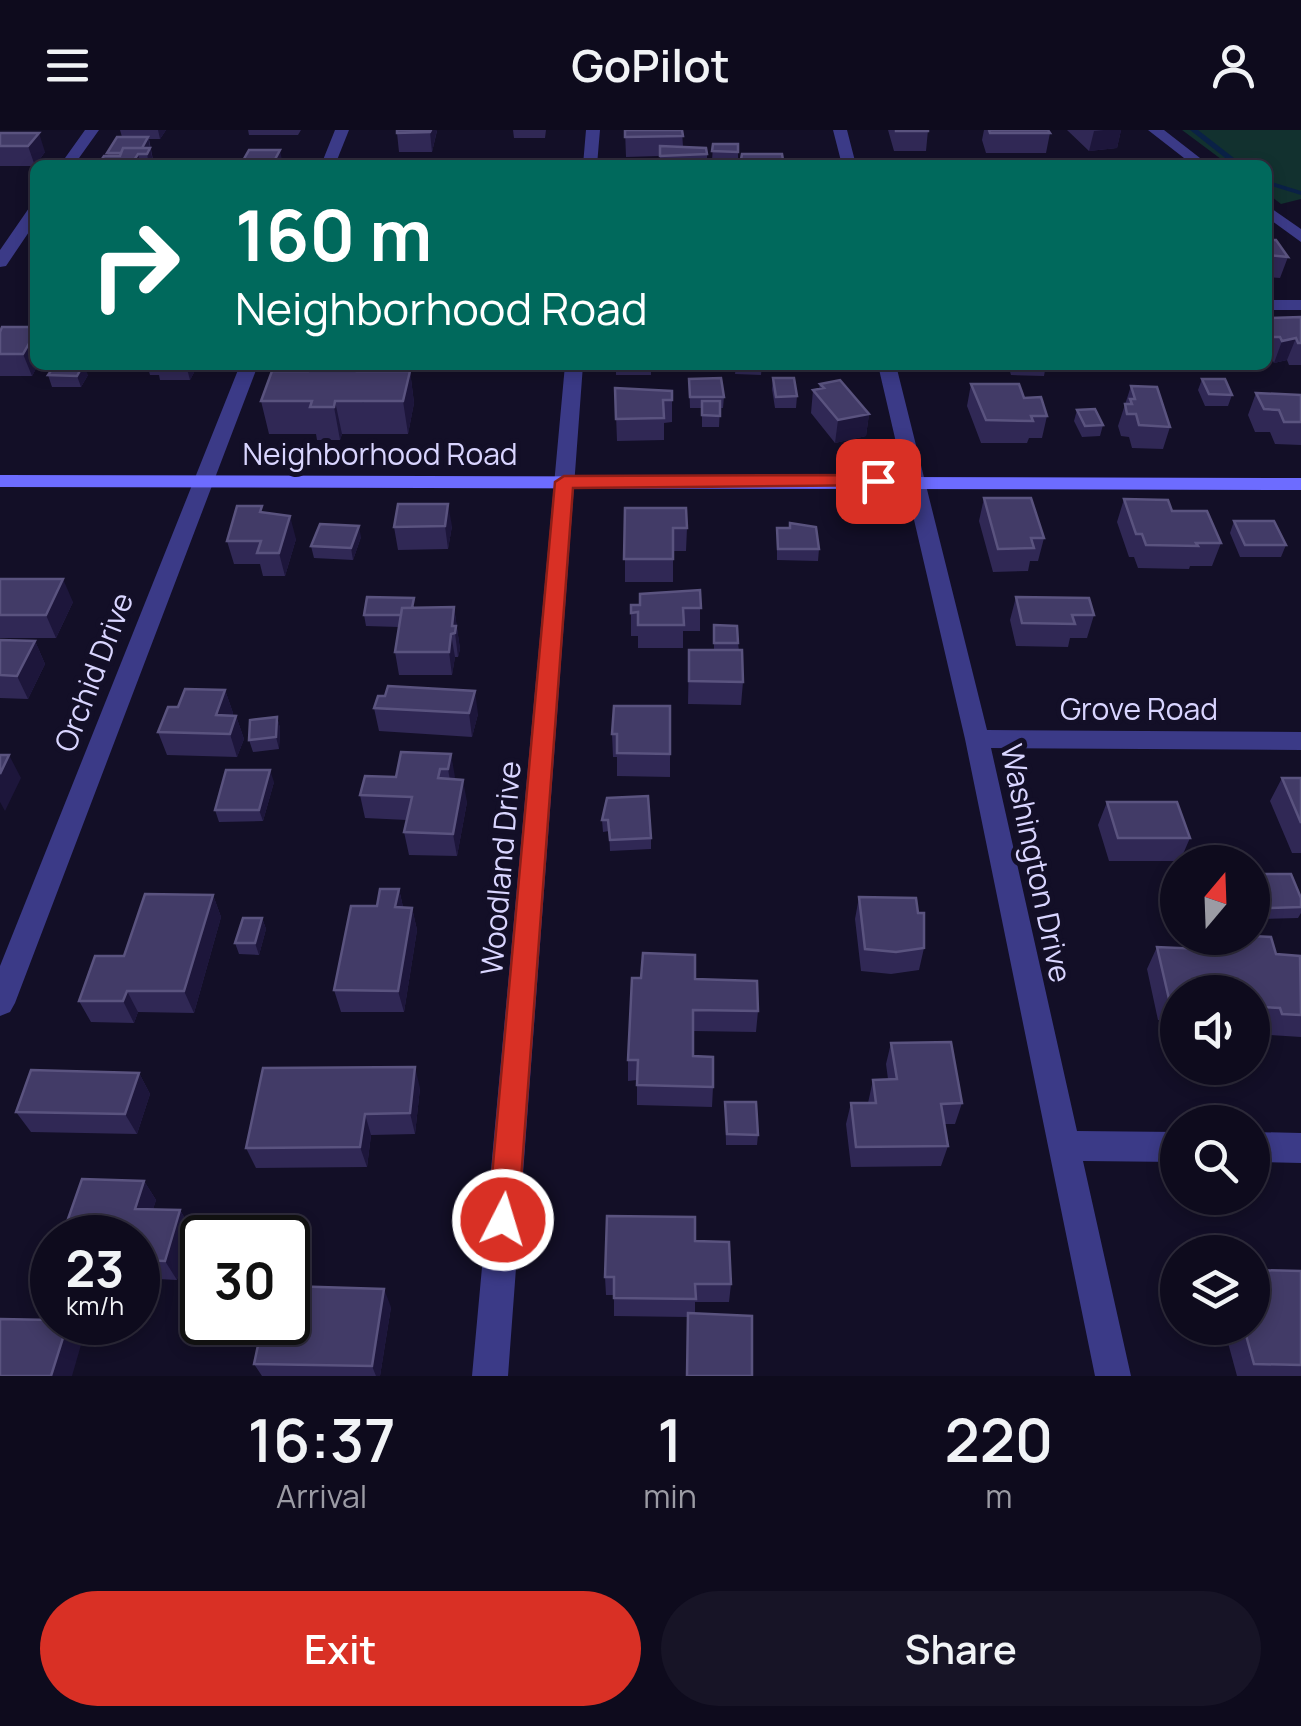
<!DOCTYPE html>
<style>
body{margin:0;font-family:Manrope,sans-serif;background:#171426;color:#f1f3f6;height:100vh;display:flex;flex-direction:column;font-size:38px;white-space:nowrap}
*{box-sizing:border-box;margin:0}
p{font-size:32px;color:#9b9ba4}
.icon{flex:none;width:55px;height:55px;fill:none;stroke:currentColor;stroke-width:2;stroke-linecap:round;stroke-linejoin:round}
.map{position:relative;height:1246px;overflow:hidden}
.drawer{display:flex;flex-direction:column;background:#0e0b1d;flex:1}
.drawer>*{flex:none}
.banner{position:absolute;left:30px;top:30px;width:1242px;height:210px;border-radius:15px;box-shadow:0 5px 15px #0003,0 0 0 2px #2e2b3b;background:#00695c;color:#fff;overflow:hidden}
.needle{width:65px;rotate:19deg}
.fabs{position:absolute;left:1160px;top:715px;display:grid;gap:20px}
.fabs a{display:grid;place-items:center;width:110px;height:110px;border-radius:50%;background:#0e0b1d;box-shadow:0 5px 15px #0003,0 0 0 2px #2e2b3b;font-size:50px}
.speed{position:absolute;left:30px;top:1085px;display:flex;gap:20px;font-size:50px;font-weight:700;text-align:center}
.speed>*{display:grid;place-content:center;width:130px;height:130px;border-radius:50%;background:#0e0b1d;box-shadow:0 5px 15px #0003,0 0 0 2px #2e2b3b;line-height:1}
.speed small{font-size:25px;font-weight:400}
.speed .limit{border:5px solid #111;border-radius:15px;background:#fff;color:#111}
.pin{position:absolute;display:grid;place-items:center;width:85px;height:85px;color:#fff;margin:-42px;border-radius:20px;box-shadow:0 5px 15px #0006}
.me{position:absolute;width:110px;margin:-55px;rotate:5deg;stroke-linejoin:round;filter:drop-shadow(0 0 8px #0008)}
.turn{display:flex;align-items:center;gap:35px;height:210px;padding:0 40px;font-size:45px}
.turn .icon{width:130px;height:130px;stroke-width:2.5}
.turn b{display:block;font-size:70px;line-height:85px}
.eta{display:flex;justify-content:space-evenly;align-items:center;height:170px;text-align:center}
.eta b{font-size:60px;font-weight:600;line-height:70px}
.button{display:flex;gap:20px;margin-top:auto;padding:20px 40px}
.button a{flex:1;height:115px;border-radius:60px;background:#d93025;color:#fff;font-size:40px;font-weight:600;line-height:115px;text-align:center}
.button a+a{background:#171426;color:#f1f3f6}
header{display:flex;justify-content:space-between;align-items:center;height:130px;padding:0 40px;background:#0e0b1d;font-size:45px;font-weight:600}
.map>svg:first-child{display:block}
</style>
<header><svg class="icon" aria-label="menu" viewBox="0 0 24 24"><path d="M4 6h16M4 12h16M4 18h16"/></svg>GoPilot<svg class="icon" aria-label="person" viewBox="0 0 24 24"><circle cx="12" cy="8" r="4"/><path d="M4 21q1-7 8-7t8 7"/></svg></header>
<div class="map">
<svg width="1301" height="1246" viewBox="0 0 1301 1246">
<rect width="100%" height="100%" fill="#130f27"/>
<path fill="#12312f" d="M1182,0H1301V69L1281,74L1268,64V35H1229Z"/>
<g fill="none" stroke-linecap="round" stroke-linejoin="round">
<path fill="#0a2146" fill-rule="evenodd" d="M1190,0H1198L1243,35H1234Z
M1268,51L1301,61V65L1268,55Z"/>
<path fill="#3b3a87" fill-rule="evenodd" d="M85,0H99L74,35H60Z
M335,0H349L335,35H321Z
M586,0H600L597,35H583Z
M833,0H847L856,35H842Z
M1148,0H1164L1209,35H1193Z
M35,76V93L6,136L0,137V120L29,78Z
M1268,76L1301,99V112L1268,88Z
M1268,170H1301V180H1268Z
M240,235H258L15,873L10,882L0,886V836Z
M565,235H583L508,1246H472Z
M878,235H896L987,600L1301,602V620L991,618L1077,1001L1178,1002V1032L1083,1031L1131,1246H1095L965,609Z
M1252,1002L1301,1003V1033L1252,1032Z"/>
<path fill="#6d6cff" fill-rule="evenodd" d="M0,345L1301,348V360L0,357Z"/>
</g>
<path fill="#302855" d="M120,0H166L160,9H149L154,35H98L108,26L107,23L122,7Z
M248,0H301L298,5H249Z
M513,0H546L545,8H514Z
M625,0H682L683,17L707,24V35H660V26L626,27Z
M888,0H928L926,21H894Z
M984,0H1048L1050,3L1046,23H986L982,10Z
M1067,0H1121L1117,18L1089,21Z
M437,1L432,22H399L397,3Z
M0,3L45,22L35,36H0Z
M713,14H738V32L712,31Z
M1268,110L1288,127L1280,148L1268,147Z
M1301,187V235H1289L1287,230L1274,233L1272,229H1268V188Z
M0,202L35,235H38L32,246H0Z
M147,235H198L190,250H160L159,245H150Z
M616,235H651V245H616Z
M736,235H762L761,245L735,244Z
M1008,235H1046L1044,246L1011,245Z
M370,241H410L414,273L408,304H342L340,310H317L316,304H269L261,271Z
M48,245H88L81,257H52Z
M773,248L797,266L796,278H775L772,259Z
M689,249L724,267L723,278H720L719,297H702V278H690Z
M1202,249L1232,265L1228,276H1205L1198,260Z
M820,254L869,284L866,306L835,313L811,283L813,260L819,259Z
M971,254L1024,268L1047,286L1042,308H1029L1027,313H981L967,276Z
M1131,256L1170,297L1163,319L1132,318L1129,307L1121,306L1118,296Z
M615,258L672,270V292L664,293V310L617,311Z
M1256,263L1301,265V315L1275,314L1270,302H1255L1248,285Z
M1077,280L1103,295L1100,306L1082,307L1074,291Z
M984,368L1044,408L1038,431H1030L1028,441L993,442L979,391Z
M1124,369L1172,381L1221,413L1212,436H1190L1189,439L1138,438L1134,427H1129L1117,392Z
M625,378L687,398L686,421H673V452H625Z
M264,383L296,409L285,446H263L260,434H234L227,411Z
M1234,391L1286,415L1281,427H1240L1230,403Z
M790,393L819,419L818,431L777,430V398H789Z
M452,396L448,419L398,420L394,397Z
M361,407L353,430L314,428L311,416Z
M0,449L73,472L56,508H0Z
M700,460V501H683V518H638V506H631V475H640Z
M1016,467L1094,485L1087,508H1070L1068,517L1016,516L1010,490Z
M454,477L460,519L458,527H455L452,545H399L395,522L399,497L366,496L364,485L416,478Z
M714,495L738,513L743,552L741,575L688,574L689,520H714Z
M0,510L35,511L45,534L28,569L0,568Z
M225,560L233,583L232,586H236L244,609L237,627L167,625L158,602L178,577Z
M385,566L478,584L472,607L379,601L374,578Z
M670,576V647L617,646V627H613L612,604Z
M277,587L280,598L279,619L253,622L249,610Z
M451,624L454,649L467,672L457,726L409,725L404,702L407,690L365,688L360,665L396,647Z
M1282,648H1301V723H1292L1270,671Z
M274,652L263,691L219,692L215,680Z
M607,668L651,708V719L610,721L609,701L603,702L602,690Z
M1107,672L1190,708L1180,731H1109L1098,695Z
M1253,744L1301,768V783L1298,788L1259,789L1252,771Z
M399,759L403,777L412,778L417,800L404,882H341L334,860L377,776Z
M213,765L221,787L194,883L138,882L134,893L91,892L79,871L124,826Z
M859,767L924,818L919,840L891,844L861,841L855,789Z
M262,788L266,799L259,825L239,824L235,813Z
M1187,808H1252L1276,824L1301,827V907L1268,905L1266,899H1256L1252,904V862H1178V892L1158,890L1147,839L1157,817L1185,818L1184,814Z
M695,849L758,881L756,902L693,901V926L713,957L712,977L637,975V950L628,951V930Z
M891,913L962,973L955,994H944L948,1016L941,1036L851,1037L846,994L851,973H868L873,950L888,949L886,934Z
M139,943L150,964L137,1004L31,1002L16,982Z
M420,958L415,1004L371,1005L367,1037L256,1038L246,1018Z
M725,972L758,1005L757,1015H726Z
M144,1051L156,1070L153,1079L180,1080L191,1099L177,1150L138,1148V1108H64L62,1106Z
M695,1111L731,1154L729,1172H695V1183L688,1187L614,1186V1165H606L605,1147Z
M1301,1141V1246H1237L1224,1198H1252Z
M391,1177L380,1246H262L254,1234Z"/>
<path fill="#1d163b" d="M158,0H166L160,9Z
M431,0H437L432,22L430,2Z
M1104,0H1121L1117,18L1089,21L1094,1Z
M39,3L45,22L35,36L28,16Z
M148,7L150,18L154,35H149L147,24H140Z
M280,20L283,35H272Z
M138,24L141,35H131Z
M35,203V235H38L32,246L23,224Z
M1296,208L1287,230L1274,233L1282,211Z
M84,235L88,245L81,257L77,246Z
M186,235H198L190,250Z
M358,235H369L370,243L363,273L357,241Z
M410,241L414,273L408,304L403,271Z
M335,271L342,304L340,310L334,277Z
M869,284L866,306L835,313L838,290Z
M448,374L452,396L448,419L445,396Z
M290,386L296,409L285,446L279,423Z
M359,396L361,407L353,430L351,418Z
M63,449L73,472L56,508L46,485Z
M454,477L460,519L458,527L455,503L452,496Z
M451,504L455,527L452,545L449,522Z
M35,511L45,534L28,569L17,546Z
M225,560L233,583L225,604L216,585Z
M475,561L478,584L472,607L469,583Z
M236,586L244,609L237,627L230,604Z
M277,587L280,598L279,619L276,607Z
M451,624L455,647L452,662L448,639Z
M9,625L21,648L5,681L0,672V644Z
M270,640L274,652L263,691L259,680Z
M463,650L467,672L457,726L453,704Z
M399,759L404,782L395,777Z
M213,765L221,787L194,883L184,861Z
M412,778L417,800L404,882L398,861Z
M262,788L266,799L259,825L255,813Z
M127,861L138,882L134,893L123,871Z
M415,937L420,958L415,1004L410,983Z
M139,943L150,964L137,1004L125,984Z
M365,984L371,1005L367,1037L360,1017Z
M144,1051L156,1070L147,1098L135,1079Z
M180,1080L191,1099L177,1150L165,1131Z
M384,1159L391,1177L380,1246H376L372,1236Z
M68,1192H70L83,1208L72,1246H51Z"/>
<path fill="#423b67" stroke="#5a537f" stroke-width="2.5" d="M397,0H431L430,2L397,3Z
M625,0H682L683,6L625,7Z
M896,0H928V1H896Z
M989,0H1048L1050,3H990Z
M0,3H39L28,16H0Z
M117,7H148L142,18H123L121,23H107Z
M713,14H738V22L712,21Z
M660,16L706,18L707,24L660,26Z
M123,18H150L147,24H138L131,35H98L104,26H120Z
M249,20H280L272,35H216L241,34Z
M742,24H782L783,30H795L796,35H740Z
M481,30L515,31L514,35H480Z
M1268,110H1276L1288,127L1268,125Z
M1301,187V213H1298L1296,208L1282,211L1280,207H1268V188Z
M2,197H35V203L23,224H0V202Z
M55,235H83L77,246L48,245Z
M310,235H358L357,241H410L403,271H335L334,277H310L312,271H261L272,241H308Z
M721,248L724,267H690L689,249Z
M773,248H794L797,266L776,267Z
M1202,249H1225L1232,265L1209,264Z
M840,250L869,284L838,290L813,260L824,258L820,254Z
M971,254H1019L1024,268L1041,267L1047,286H1031L1033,291L986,290Z
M1131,256L1157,257L1170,297L1139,295L1136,284H1127L1125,274H1132L1130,269H1135Z
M615,258L672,261V270H663L664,288L616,289Z
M1256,263L1301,265V292H1284L1279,280L1264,279Z
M702,271H720V286L702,285Z
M1095,279L1103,295L1085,296L1077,280Z
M984,368H1031L1044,408H1031L1034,418L998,419Z
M1124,369L1168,370L1172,381H1207L1221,413H1196L1198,416L1146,415L1142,404H1136Z
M398,374H448L445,396L394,397Z
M237,376H262L260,382L290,386L279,423H257L261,411H227Z
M625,378H686L687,398H673V429H624Z
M1234,391H1274L1286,415H1245Z
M790,393L816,397L819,419H778L777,398H790Z
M320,394L359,396L351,418L311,416Z
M0,449H63L46,485H0Z
M700,460L701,478H683L684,495H638V482L631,483V475H640V464Z
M367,467L414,468L412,478H402L401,485H364Z
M1016,467L1089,468L1094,485H1072L1075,494L1022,493Z
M454,477L452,496H456L455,503L451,504L449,522H395L402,478Z
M714,495L737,496L738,513H714Z
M0,510L35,511L17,546L0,545Z
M689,520H742L743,552L689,551Z
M388,556L475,561L469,583L374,578L378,566H385Z
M185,559L225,560L216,585L236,586L230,604L158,602L168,577H178Z
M614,576H670V624L617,623V604H612Z
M277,587L276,607L249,610L250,590Z
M401,622L451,624L448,639H440L438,648L463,650L453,704L404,702L412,667L360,665L365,646L396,647Z
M0,625H9L0,644Z
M226,640H270L259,680H215Z
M1282,648H1301V693Z
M648,666L651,708L610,710L608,690H602L607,668Z
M1107,672H1177L1190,708H1118Z
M1253,744H1291L1301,768V777L1266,778Z
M380,759H399L395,777L412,778L398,861L334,860L351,776H377Z
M145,764L213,765L184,861H127L123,871H79L95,826H124Z
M859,767L916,768L918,783H924V818L896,822L865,819Z
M243,788H262L255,813H235Z
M1252,806L1271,807L1276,824L1300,826L1301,885L1282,884L1280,878L1260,877L1263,887L1252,886V862H1178V869H1169L1157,817L1202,819L1199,808H1252Z
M643,823L695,825V849L757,851L758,881L693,880V926L713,927V957L637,955L638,930H628L632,848H641Z
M951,912L962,973L941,974L948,1016L856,1017L851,973H876L873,950L897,949L891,913Z
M415,937L410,983L365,984L360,1017L246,1018L263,938Z
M31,940L139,943L125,984L16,982Z
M725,972H756L758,1005L727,1004Z
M82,1049L144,1051L135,1079L180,1080L165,1131L138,1130V1108L62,1106Z
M607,1086L695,1087V1111L729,1112L731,1154H695L696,1169L614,1168V1147H605Z
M1252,1140L1301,1141V1235L1254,1234L1244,1198H1252Z
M288,1156L384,1159L372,1236L254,1234L263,1192H288Z
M688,1183L752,1186V1246H687Z
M0,1189L52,1190V1192H68L51,1246H0Z"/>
<path fill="#d93025" stroke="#8d1f18" stroke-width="2.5" d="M878,345L887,351L884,355L573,358L518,1090L514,1101L503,1105L493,1101L488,1090L555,352L564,346Z"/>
<g text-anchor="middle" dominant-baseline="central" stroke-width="10" stroke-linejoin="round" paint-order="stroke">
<g font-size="30" fill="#d9d5ff" stroke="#130f27">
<text x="380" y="323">Neighborhood Road</text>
<text transform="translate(93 542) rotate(-69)">Orchid Drive</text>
<text x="1139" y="578">Grove Road</text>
<text transform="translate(1037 733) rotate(78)">Washington Drive</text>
<text transform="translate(500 738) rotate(-85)">Woodland Drive</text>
</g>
</g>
</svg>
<div class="fabs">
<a><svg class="needle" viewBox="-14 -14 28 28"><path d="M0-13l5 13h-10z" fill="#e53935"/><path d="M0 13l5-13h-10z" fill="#9b9ba4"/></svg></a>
<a><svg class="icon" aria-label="sound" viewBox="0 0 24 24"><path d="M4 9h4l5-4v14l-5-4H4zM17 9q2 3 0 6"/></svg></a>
<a><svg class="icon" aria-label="search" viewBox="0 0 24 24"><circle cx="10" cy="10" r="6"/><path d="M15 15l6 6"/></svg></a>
<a><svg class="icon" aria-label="layers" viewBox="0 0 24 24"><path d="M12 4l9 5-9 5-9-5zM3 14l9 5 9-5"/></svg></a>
</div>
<div class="speed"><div>23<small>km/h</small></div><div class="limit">30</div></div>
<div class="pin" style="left:878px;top:351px;background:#d93025"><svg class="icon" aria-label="arrive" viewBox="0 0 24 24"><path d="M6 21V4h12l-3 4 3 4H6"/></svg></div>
<svg class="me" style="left:503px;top:1090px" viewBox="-20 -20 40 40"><circle r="17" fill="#d93025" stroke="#fff" stroke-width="3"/><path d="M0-11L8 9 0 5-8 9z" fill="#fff"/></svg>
<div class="banner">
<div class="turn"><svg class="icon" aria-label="right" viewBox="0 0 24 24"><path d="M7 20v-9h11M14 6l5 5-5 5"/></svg><div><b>160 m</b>Neighborhood Road</div></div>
</div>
</div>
<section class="drawer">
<div class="eta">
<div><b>16:37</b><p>Arrival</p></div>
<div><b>1</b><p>min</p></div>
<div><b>220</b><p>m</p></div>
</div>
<div class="button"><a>Exit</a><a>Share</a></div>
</section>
